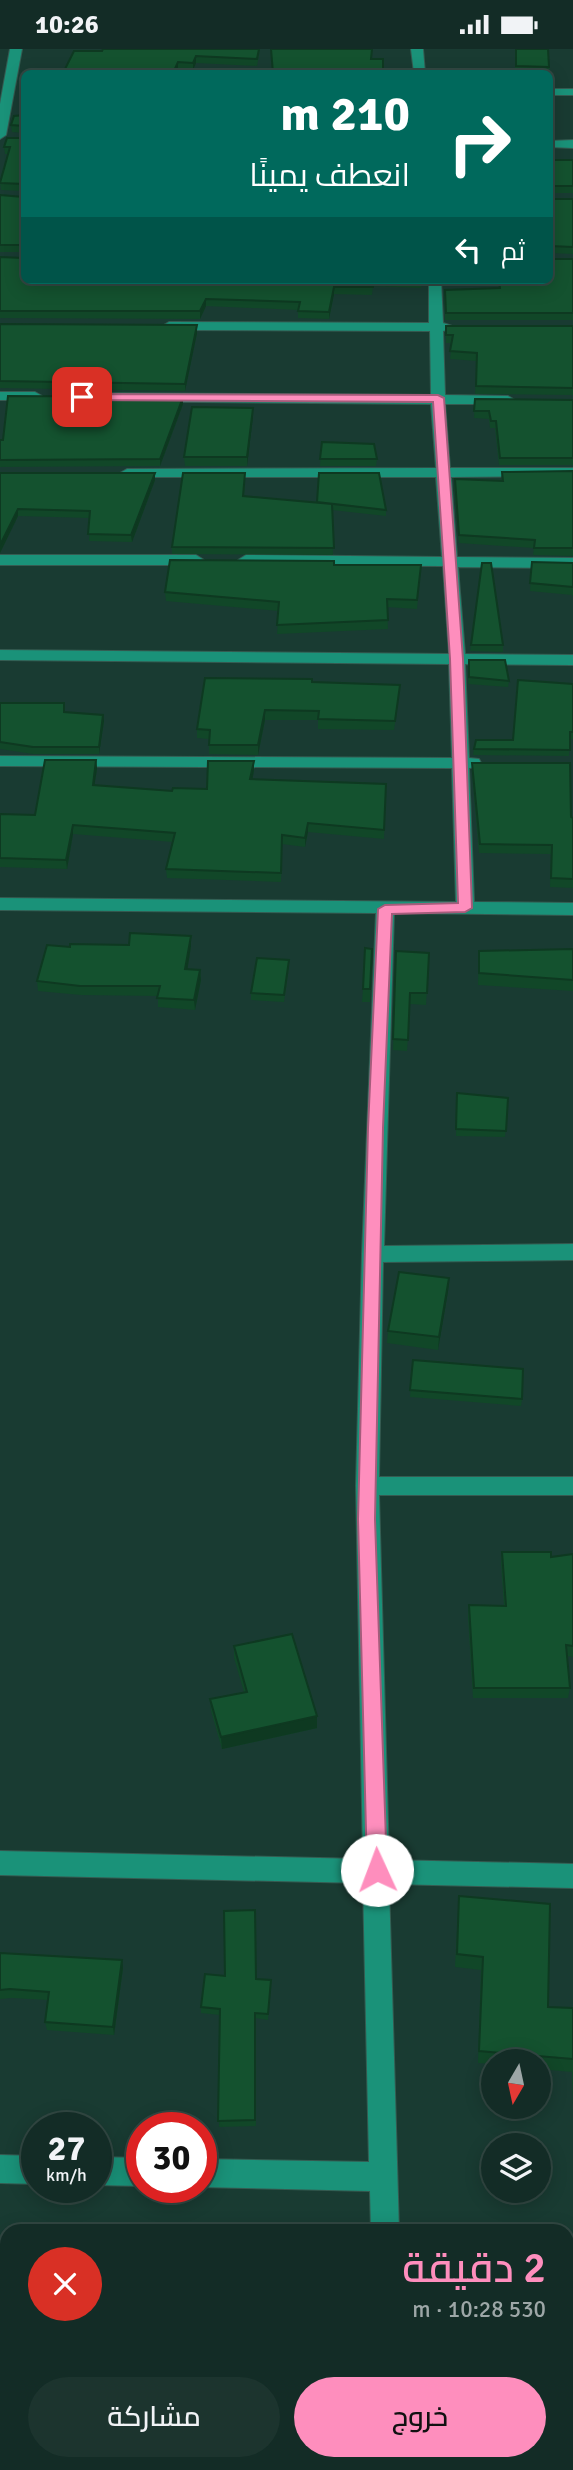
<!DOCTYPE html>
<html lang="ar">
<meta charset="utf-8">
<style>
body{margin:0;font-family:Signika,Cairo,sans-serif;background:#1c342e;color:#f1f3f6;direction:rtl;height:100vh;display:flex;flex-direction:column;font-size:26px;white-space:nowrap}
*{box-sizing:border-box;margin:0}
p{font-size:23px;color:#9da7a7}
.icon{flex:none;width:38px;height:38px;fill:none;stroke:currentColor;stroke-width:2;stroke-linecap:round;stroke-linejoin:round}
.map{position:relative;flex:1;overflow:hidden;direction:ltr}
.drawer{position:absolute;left:0px;top:2175px;width:574px;height:247px;display:flex;flex-direction:column;background:#132c26;border-radius:21px 21px 0 0;box-shadow:0 4px 18px #0003,0 0 0 2px #324843;direction:rtl}
.drawer>*{flex:none}
.hud{position:absolute;left:21px;top:21px;width:532px;height:214px;border-radius:10px;box-shadow:0 4px 18px #0003,0 0 0 2px #324843;direction:rtl;background:#00695c;color:#fff;overflow:hidden}
.needle{width:46px;rotate:189deg}
.controls{position:absolute;left:481px;top:2000px;display:grid;gap:14px}
.controls a{display:grid;place-items:center;width:70px;height:70px;border-radius:50%;background:#132c26;box-shadow:0 4px 18px #0003,0 0 0 2px #324843;font-size:35px}
.speed{position:absolute;left:21px;top:2063px;display:flex;gap:14px;font-size:35px;font-weight:700;text-align:center}
.speed>*{display:grid;place-content:center;width:91px;height:91px;border-radius:50%;background:#132c26;box-shadow:0 4px 18px #0003,0 0 0 2px #324843;line-height:1}
.speed small{font-size:18px;font-weight:400}
.speed .limit{border:10px solid #d22;background:#fff;color:#111}
.pin{position:absolute;display:grid;place-items:center;width:60px;height:60px;color:#fff;margin:-30px;border-radius:14px;box-shadow:0 4px 10px #0006}
.me{position:absolute;width:77px;margin:-38px;rotate:358deg;stroke-linejoin:round;filter:drop-shadow(0 0 5px #0008)}
.turn{display:flex;align-items:center;gap:24px;height:147px;padding:0 28px;font-size:32px}
.turn .icon{width:91px;height:91px;stroke-width:2.5}
.turn b{display:block;font-size:49px;line-height:60px}
.then{display:flex;align-items:center;height:66px;padding:0 28px;background:#0003;gap:14px;font-size:26px}
.round{display:grid;place-items:center;flex:none;width:74px;height:74px;border-radius:37px;background:#1c342e}
.head{display:flex;align-items:center;justify-content:space-between;height:119px;padding:0 28px}
h1{font-size:42px;font-weight:600;line-height:52px;color:#fe8ebd}
.button{display:flex;gap:14px;margin-top:auto;padding:14px 28px}
.button a{flex:1;height:80px;border-radius:42px;background:#fe8ebd;color:#111;font-size:28px;font-weight:600;line-height:80px;text-align:center}
.button a+a{background:#1c342e;color:#f1f3f6}
.status{display:flex;justify-content:space-between;align-items:center;height:49px;padding:0 35px;background:#132c26;direction:ltr}
.status svg{height:19px;fill:currentColor}
.map>svg:first-child{display:block}
</style>
<div class="status"><b>10:26</b><svg viewBox="0 0 49 12"><path d="M0 12V9h3v3zM5 12V6h3v6zM10 12V3h3v9zM15 12V0h3v12zM26 1h20v11H26zM47 4h2v5h-2z"/></svg></div>
<div class="map">
<svg width="573" height="2421" viewBox="0 0 573 2421">
<rect width="100%" height="100%" fill="#193b32"/>
<g fill="none" stroke-linecap="round" stroke-linejoin="round">
<g stroke="#355b51" stroke-width="2">
<path id="street" d="M10,0H22L6,86L0,90V55Z
M411,0H423L425,24H414Z
M550,40H573V46H550Z
M573,91V99L550,98V92Z
M429,231H441L443,274L455,278L443,282L445,346L508,347L515,351L508,355H445L450,419H573V427L451,428L457,508L573,509V519L458,518L465,605L573,606V616L465,615L469,709L479,710L481,714L479,718L469,719L474,853L573,854V866L394,864L384,1197L573,1195V1211L383,1213L379,1428H573V1446H379L389,1811L573,1815V1839L389,1835L399,2182H371L370,2142L201,2138V2110L369,2113L363,1834L0,1826V1802L363,1810L356,1437L362,1205L376,864L0,861V849L456,853L452,719L0,717V707L452,709L449,615L0,611V601L449,605L443,517L246,516L238,511L246,506L442,508L436,428H127L120,424L127,420L436,419L431,355L82,352L75,348L82,344L431,346L430,282L169,281L162,277L169,273L429,274Z
M0,343H35L42,347L35,351H0Z
M0,506H196L204,511L196,516H0Z
M0,2106L37,2107V2135L0,2134Z
M96,2108L142,2109V2137L96,2136Z
M375,2415H405V2421H375Z"/>
</g>
<use href="#street" fill="#1a9279" fill-rule="evenodd"/>
</g>
<path fill="#114728" d="M103,0H260L257,17L196,14L193,21L178,20L102,2Z
M516,0L549,18V24L515,23Z
M24,66V84L12,83L11,76Z
M24,88V144V142L1,141L0,134L8,105H5L4,98Z
M550,111H573V144H550Z
M0,146L23,148L24,147V205V203H0Z
M550,150H573V205L550,204V206Z
M0,208L23,209L24,231H421V239L373,237L372,246L334,245L329,270L298,269V261L206,257L200,270L0,269Z
M551,210H573V271H445V241L499,239L498,231H550Z
M0,275L197,276V284L185,342L0,339Z
M446,277H573V346L475,345L477,312L450,310L452,294H446Z
M475,350L573,351V416H499L495,379H490L489,370L474,369Z
M183,355L160,417L0,418V391Z
M253,359V367L247,417H185L184,408Z
M322,393L377,410L376,417H320Z
M573,422V507L533,506L534,499L459,494L454,438L455,430L501,432L502,423Z
M0,424H155V431L132,493L89,492L90,469L18,467L0,504Z
M245,431L244,447L386,461V467L332,461L333,506L172,505V498Z
M532,513L573,514V548L572,546L530,542Z
M334,516H421L417,560L387,558L388,580L277,585L279,562L166,552L165,543Z
M471,596H503V603L470,602Z
M469,611L509,632L508,638L468,635Z
M312,633L399,646L394,681L318,680V671H265L258,706L209,705V690L197,689V680Z
M573,635V690H570L569,707L473,706L474,700L513,691Z
M0,654L65,663L104,672L99,705H33L0,700Z
M96,711L97,720L94,736L172,742L207,740L254,712V721L252,730L386,735L384,790L308,783L305,798L282,795L281,833L167,829L166,820L173,793L73,785L67,820L0,818V765L35,766Z
M472,714L571,768L573,769V839L550,838L551,805L479,804L472,723Z
M191,887V897L187,920L200,921L201,931L195,961L158,958V947L81,946L38,942L37,932L70,898L129,896Z
M372,900L370,953H362L363,940Z
M573,900V942L478,936L479,902Z
M396,902L429,904L426,956L410,955L407,1002L393,1001Z
M289,918L284,953L251,951V944Z
M457,1044L508,1049L505,1088L456,1087Z
M449,1229L448,1242L438,1301L387,1294L388,1282Z
M413,1311L522,1350L521,1357L410,1348Z
M502,1503L551,1508L573,1505V1608L567,1607L570,1639L568,1649H473L468,1567L469,1556L504,1557L501,1514Z
M234,1597L317,1679L222,1700L211,1662L210,1650L244,1643L234,1609Z
M459,1847L548,1958L573,1959V2055L572,2023L539,2020V2012H494V2015L478,2014L481,1921L455,1918Z
M0,1904L123,1919L114,1986L47,1981L45,1973L48,1951L12,1949L0,1950Z
M225,1927L271,1931L268,1971L255,1969L256,2077L219,2078L220,1966L201,1964V1958Z"/>
<path fill="#0e3921" d="M196,7V14L193,21V14Z
M178,13V20L176,24H173Z
M334,238V245L329,270V263Z
M206,250V257L200,270V262Z
M197,276V284L185,342V335Z
M183,348V355L160,417V410Z
M253,359V367L247,417V408Z
M155,424V431L132,493L131,486Z
M18,460V467L0,504V496Z
M265,661V671L258,706V696Z
M103,666L104,672L99,705V698Z
M96,711L97,720L93,745V736Z
M254,712V721L251,739L250,730Z
M308,774V783L305,798V789Z
M73,776V785L67,820L66,811Z
M191,887V897L186,930L185,920Z
M200,921L201,931L195,961L194,951Z
M449,1229L448,1242L438,1301L439,1288Z
M317,1667V1679L222,1700L221,1688Z
M122,1911L123,1919L114,1986L113,1978Z"/>
<path fill="#14522f" stroke="#0e3921" stroke-width="2" d="M103,0H259L257,10L196,7L193,14L178,13L173,24H63L74,2H102Z
M271,0H372L371,10H383V20L400,21L399,24H273Z
M516,0H548L549,18L516,17Z
M24,66V77L11,76L14,67Z
M24,88V139V135L0,134L10,98H4L7,89H23Z
M550,111H573V137H551L550,138Z
M0,146L23,148L24,147V201L23,196H0Z
M550,150H573V198L551,197L550,202Z
M0,208L23,209L24,208V231H373V238H334L329,263L298,262L300,253L206,250L200,262H0Z
M550,209L551,210H573V264H446L445,241L500,239L499,231H550Z
M0,275L197,276L185,335L0,332Z
M446,277H573V339L476,337L477,304L450,302L453,286H446Z
M8,347L183,348L160,410L0,411V391H3Z
M475,350L573,351V409H500L496,372H491L489,362H474Z
M192,358L253,359L247,408H184Z
M322,393L374,395L377,410H320Z
M573,422V499H534L535,491L459,486L455,430L503,432L502,423Z
M0,424H155L131,486L88,485L90,462L18,460L0,496Z
M183,424H245L243,447L332,455L334,499L172,498Z
M319,424H379L386,461L317,453Z
M170,511L334,512V516H421L417,551L387,550L388,571L277,576L279,553L165,543Z
M532,513L573,514V538L530,534Z
M482,514H491L503,596H471Z
M469,611H505L509,632L469,628Z
M205,629L312,630V633L400,636L395,672L318,670L319,662L265,661L258,696H209L210,681L197,680Z
M518,631L573,635V683H570V701L474,700L476,691H513Z
M0,654H64V663L103,666L99,698H33L0,693Z
M45,711H96L93,736L172,742L173,739L207,740L208,712H254L250,730L386,735L384,781L308,774L305,789L282,786L281,824L166,820L175,784L73,776L66,811L0,809V765L35,766Z
M472,714H570L571,768L573,769V830L551,829L552,796L480,795Z
M130,884L191,887L185,920L200,921L194,951L157,949L160,937H80L37,932L47,896L70,898V895L129,896Z
M365,899L372,900L370,940H363Z
M573,900V931L479,924V902Z
M396,902L429,904L427,944H410L408,991L393,990Z
M257,909L289,911L284,946L251,944Z
M457,1044L508,1049L506,1082L456,1080Z
M399,1223L449,1229L439,1288L388,1282Z
M413,1311L523,1320L522,1350L410,1341Z
M502,1503H551V1508L573,1505V1597L566,1596L570,1639H474L469,1556L506,1557Z
M292,1585L317,1667L221,1688L210,1650L247,1643L234,1597Z
M459,1847L550,1855L548,1958L573,1959V2010L479,2002L483,1908L457,1905Z
M255,1861L256,1930L271,1931L268,1965L255,1964V2071L218,2072L220,1960L201,1958L205,1925L225,1927L224,1862Z
M0,1904L122,1911L113,1978L45,1973L49,1943L10,1940L0,1941Z"/>
<path fill="#fe8ebd" stroke="#a55c7b" stroke-width="2" d="M79,345L438,346L444,349L463,610L472,859L465,863L392,865L383,1079L375,1470L387,1821L384,1827L377,1830L370,1827L367,1821L358,1470L368,1079L378,860L385,856L458,854L450,610L433,353L82,351L77,348Z"/>
</svg>
<div class="controls">
<a><svg class="needle" viewBox="-14 -14 28 28"><path d="M0-13l5 13h-10z" fill="#e53935"/><path d="M0 13l5-13h-10z" fill="#9da7a7"/></svg></a>
<a><svg class="icon" aria-label="layers" viewBox="0 0 24 24"><path d="M12 4l9 5-9 5-9-5zM3 14l9 5 9-5"/></svg></a>
</div>
<div class="speed"><div>27<small>km/h</small></div><div class="limit">30</div></div>
<div class="pin" style="left:82px;top:348px;background:#d93025"><svg class="icon" aria-label="arrive" viewBox="0 0 24 24"><path d="M6 21V4h12l-3 4 3 4H6"/></svg></div>
<svg class="me" style="left:377px;top:1821px" viewBox="-20 -20 40 40"><circle r="19" fill="#fff"/><path d="M0-13L10 11 0 6-10 11z" fill="#fe8ebd"/></svg>
<div class="hud">
<div class="turn"><svg class="icon" aria-label="right" viewBox="0 0 24 24"><path d="M7 20v-9h11M14 6l5 5-5 5"/></svg><div><b>210 m</b>انعطف يمينًا</div></div>
<div class="then">ثم<svg class="icon" aria-label="left" viewBox="0 0 24 24"><path d="M17 20v-9H6M10 6l-5 5 5 5"/></svg></div>
</div>
<section class="drawer">
<div class="head"><div><h1>2 دقيقة</h1><p>530 m · 10:28</p></div><a class="round" style="background:#d93025;color:#fff"><svg class="icon" aria-label="close" viewBox="0 0 24 24"><path d="M6 6l12 12M18 6L6 18"/></svg></a></div>
<div class="button"><a>خروج</a><a>مشاركة</a></div>
</section>
</div>
